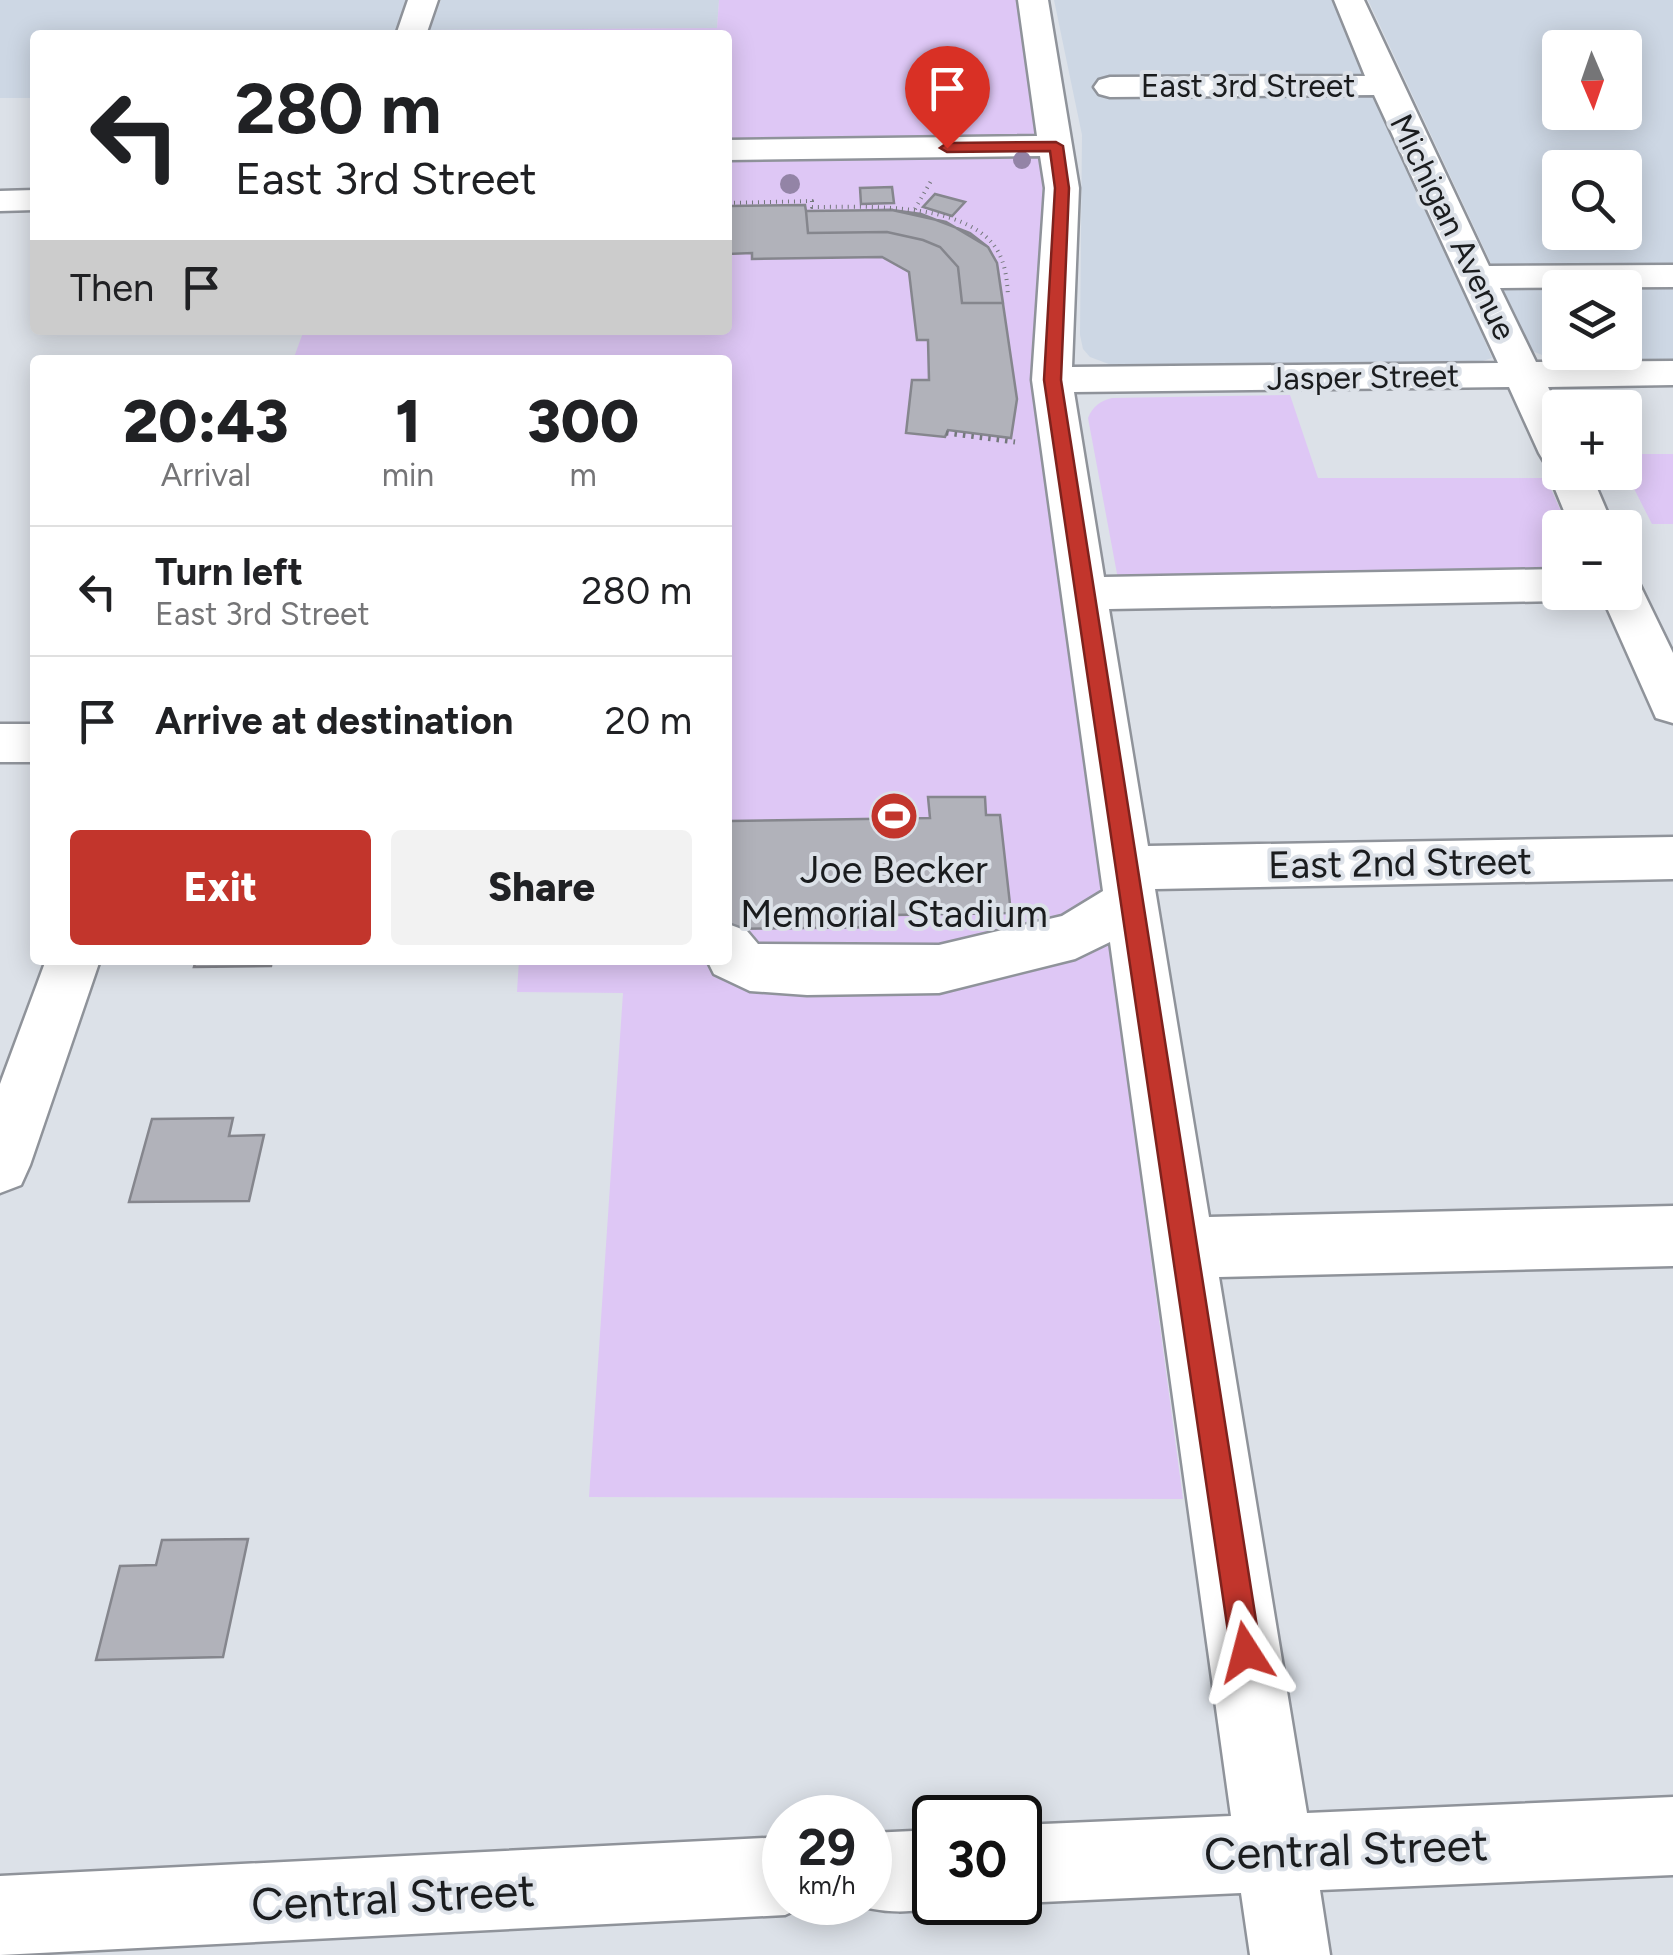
<!DOCTYPE html>
<meta charset="utf-8">
<style>
body{margin:0;font-family:Figtree,sans-serif;background:#f2f2f2;color:#202124;height:100vh;display:flex;flex-direction:column;font-size:38px;white-space:nowrap}
*{box-sizing:border-box;margin:0}
p{font-size:32px;color:#757577}
.icon{flex:none;width:55px;height:55px;fill:none;stroke:currentColor;stroke-width:2;stroke-linecap:round;stroke-linejoin:round}
.map{position:relative;flex:1;overflow:hidden}
.panel{position:absolute;left:30px;top:355px;width:702px;height:610px;display:flex;flex-direction:column;background:#fff;border-radius:10px;box-shadow:0 5px 25px #0003}
.panel>*{flex:none}
.guide{position:absolute;left:30px;top:30px;width:702px;height:305px;border-radius:10px;box-shadow:0 5px 25px #0003;background:#fff;color:#202124;overflow:hidden}
.needle{width:65px;rotate:178deg}
.fabs{position:absolute;left:1542px;top:30px;display:grid;gap:20px}
.fabs a{display:grid;place-items:center;width:100px;height:100px;border-radius:10px;background:#fff;box-shadow:0 5px 25px #0003;font-size:50px}
.speed{position:absolute;left:762px;top:1795px;display:flex;gap:20px;font-size:50px;font-weight:700;text-align:center}
.speed>*{display:grid;place-content:center;width:130px;height:130px;border-radius:50%;background:#fff;box-shadow:0 5px 25px #0003;line-height:1}
.speed small{font-size:25px;font-weight:400}
.speed .limit{border:5px solid #111;border-radius:15px;background:#fff;color:#111}
.pin{position:absolute;display:grid;place-items:center;width:85px;height:85px;color:#fff;margin:-102px -42px;border-radius:50% 50% 50% 0;rotate:-45deg;box-shadow:0 0 10px #0007}
.pin .icon{rotate:45deg}
.me{position:absolute;width:110px;margin:-55px;rotate:351deg;stroke-linejoin:round;filter:drop-shadow(0 0 8px #0008)}
.turn{display:flex;align-items:center;gap:35px;height:210px;padding:0 40px;font-size:45px}
.turn .icon{width:130px;height:130px;stroke-width:2.5}
.turn b{display:block;font-size:70px;line-height:85px}
.then{display:flex;align-items:center;height:95px;padding:0 40px;background:#0003;gap:20px;font-size:38px}
.eta{display:flex;justify-content:space-evenly;align-items:center;height:170px;text-align:center}
.eta b{font-size:60px;font-weight:800;line-height:70px}
.primary-button{display:flex;gap:20px;margin-top:auto;padding:20px 40px}
.primary-button a{flex:1;height:115px;border-radius:10px;background:#c2352c;color:#fff;font-size:40px;font-weight:800;line-height:115px;text-align:center}
.primary-button a+a{background:#f2f2f2;color:#202124}
ul{padding:0;list-style:none}
li{display:flex;align-items:center;gap:30px;height:130px;padding:0 40px;border-top:2px solid #e0e0e0}
li div{flex:1}
li b{display:block;font-size:38px}
li em{font-style:normal}
.map>svg:first-child{display:block}
</style>
<div class="map">
<svg width="1673" height="1955" viewBox="0 0 1673 1955">
<rect width="100%" height="100%" fill="#dce1e8"/>
<path fill="#cdd7e4" fill-rule="evenodd" d="M0,0H410L398,35H35V98H0Z
M441,0H719L717,28L430,30Z
M1054,0H1339L1492,358L1473,364L1122,369L1090,357L1083,349L1080,335L1082,135Z
M1368,0H1673V359L1557,361L1532,351ZM1560,48H1625V112H1560ZM1560,168H1625V232H1560ZM1560,288H1625V352H1560Z"/>
<path fill="#dec7f5" d="M719,0H1018L1044,154L1034,382L1183,1499L589,1497L623,993L517,992L519,960H728V360H293L304,330H728V35H428L430,30L717,28Z
M1290,395L1318,478H1546L1568,527L1560,528V592L1598,593L1601,600L1123,606L1088,418C1093,406 1100,401 1112,398Z
M1625,454H1673V524H1652L1625,471Z"/>
<path fill="#b1b2ba" stroke="#85868d" stroke-width="2.5" d="M892,187L894,203L861,204L860,188Z
M935,194L965,202L952,216L923,207Z
M805,205L806,211L892,210L921,214L970,233L988,247L997,263L1017,399L1011,438L948,430L945,437L906,433L912,380H929L928,340H917L909,272L882,257L752,259V253L728,254V206Z
M892,210L946,222L988,247L997,263L1003,303H962L958,267L940,247L923,240L887,232L808,233L806,211Z
M928,797H985L986,815H1000L1011,913L893,915V927L728,929L730,821L930,818Z
M196,960H272L271,966L194,967Z
M233,1118L229,1136L264,1135L249,1201L129,1202L152,1119Z
M248,1539L223,1657L96,1660L120,1566L156,1565L162,1540Z"/>
<g fill="none" stroke-linecap="round" stroke-linejoin="round">
<g stroke="#8f939a" stroke-width="5">
<path id="minor" d="M408,0H438L426,35H396Z
M1018,0H1048L1079,188L1072,367L1498,363L1374,95L1110,97L1099,94L1094,87L1099,80L1110,77L1365,76L1334,0H1364L1489,266L1673,265V287L1500,288L1536,362L1673,361V385L1548,387L1560,411V472H1590L1614,528H1571L1548,472L1553,465L1545,463L1539,453L1509,387L1074,392L1104,577L1560,569V592H1578L1560,601L1109,609L1148,846L1673,837V879L1155,889L1209,1217L1673,1206V1266L1219,1277L1307,1813L1673,1797V1875L1320,1890L1330,1955H1250L1241,1893L1020,1903L1019,1902L1020,1825L1231,1816L1110,942L1075,959L939,993L807,995L750,991L714,974L707,960H728V924L747,931L758,944L939,945L1062,916L1103,891L1032,380L1045,188L1040,156L728,160V140L1037,136Z
M35,190V210L0,211V191Z
M1625,577L1638,581L1673,653V723L1656,718L1600,592H1625Z
M0,724H35V762H0Z
M46,960H100L30,1165L21,1185L0,1193V1084Z
M935,1830V1902H948C919,1915 878,1914 849,1902H870V1833Z
M785,1837V1902H813L785,1915L0,1955V1876Z"/>
</g>
<path stroke="#74787c" stroke-width="4" stroke-dasharray="1 5" stroke-linecap="butt" d="M728,203L812,201V207C862,207 957,201 993,244C1005,259 1007,278 1008,296
M915,209L931,181"/>
<path stroke="#74787c" stroke-width="5" stroke-dasharray="2.5 6" stroke-linecap="butt" d="M946,433L1015,442"/>
<use href="#minor" fill="#fff" fill-rule="evenodd"/>
</g>
<g fill="#9384a6">
<circle cx="1022" cy="160" r="9"/>
<circle cx="790" cy="184" r="10"/>
</g>
<path fill="#c2352c" stroke="#7e221d" stroke-width="2.5" d="M1056,142L1063,146L1069,188L1061,380L1261,1652L1257,1662L1246,1666L1236,1662L1231,1652L1044,380L1055,188L1050,151L947,152L940,148L947,143Z"/>
<defs>
<g id="stadium-disc" transform="scale(2.5)"><circle r="9.5" fill="#c2352c" stroke="#dce1e8"/><path d="M0-5a6.5 5 0 1 0 0 10a6.5 5 0 1 0 0-10ZM-3.5-1.8h7v3.6h-7Z" fill="#fff"/></g>
</defs>
<g fill-rule="evenodd">
<use href="#stadium-disc" x="894" y="816"/>
</g>
<g text-anchor="middle" dominant-baseline="central" stroke-width="8" stroke-linejoin="round" paint-order="stroke">
<g font-size="32" fill="#1a1c1e" stroke="#dce1e8">
<text x="1248" y="86">East 3rd Street</text>
<text transform="translate(1453 227) rotate(64)">Michigan Avenue</text>
<text transform="translate(1363 377) rotate(-1)">Jasper Street</text>
</g>
<g font-size="38" fill="#1a1c1e" stroke="#dce1e8">
<text transform="translate(1400 863) rotate(-1)">East 2nd Street</text>
</g>
<g font-size="38" fill="#1a1c1e" stroke="#dce1e8">
<text x="894" y="870">Joe Becker<tspan x="894" dy="44">Memorial Stadium</tspan></text>
</g>
<g font-size="45" fill="#1a1c1e" stroke="#dce1e8">
<text transform="translate(1346 1849) rotate(-2)">Central Street</text>
<text transform="translate(393 1897) rotate(-3)">Central Street</text>
</g>
</g>
</svg>
<div class="fabs">
<a><svg class="needle" viewBox="-14 -14 28 28"><path d="M0-13l5 13h-10z" fill="#e53935"/><path d="M0 13l5-13h-10z" fill="#757577"/></svg></a>
<a><svg class="icon" aria-label="search" viewBox="0 0 24 24"><circle cx="10" cy="10" r="6"/><path d="M15 15l6 6"/></svg></a>
<a><svg class="icon" aria-label="layers" viewBox="0 0 24 24"><path d="M12 4l9 5-9 5-9-5zM3 14l9 5 9-5"/></svg></a>
<a>+</a>
<a>−</a>
</div>
<div class="speed"><div>29<small>km/h</small></div><div class="limit">30</div></div>
<div class="pin" style="left:947px;top:148px;background:#d93025"><svg class="icon" aria-label="arrive" viewBox="0 0 24 24"><path d="M6 21V4h12l-3 4 3 4H6"/></svg></div>
<svg class="me" style="left:1246px;top:1652px" viewBox="-20 -20 40 40"><path d="M0-17L14 15 0 8-14 15z" fill="#c2352c" stroke="#fff" stroke-width="4"/></svg>
<div class="guide">
<div class="turn"><svg class="icon" aria-label="left" viewBox="0 0 24 24"><path d="M17 20v-9H6M10 6l-5 5 5 5"/></svg><div><b>280 m</b>East 3rd Street</div></div>
<div class="then">Then<svg class="icon" aria-label="arrive" viewBox="0 0 24 24"><path d="M6 21V4h12l-3 4 3 4H6"/></svg></div>
</div>
<section class="panel">
<div class="eta">
<div><b>20:43</b><p>Arrival</p></div>
<div><b>1</b><p>min</p></div>
<div><b>300</b><p>m</p></div>
</div>
<ul>
<li><svg class="icon" aria-label="left" viewBox="0 0 24 24"><path d="M17 20v-9H6M10 6l-5 5 5 5"/></svg><div><b>Turn left</b><p>East 3rd Street</p></div><em>280 m</em></li>
<li><svg class="icon" aria-label="arrive" viewBox="0 0 24 24"><path d="M6 21V4h12l-3 4 3 4H6"/></svg><div><b>Arrive at destination</b></div><em>20 m</em></li>
</ul>
<div class="primary-button"><a>Exit</a><a>Share</a></div>
</section>
</div>
